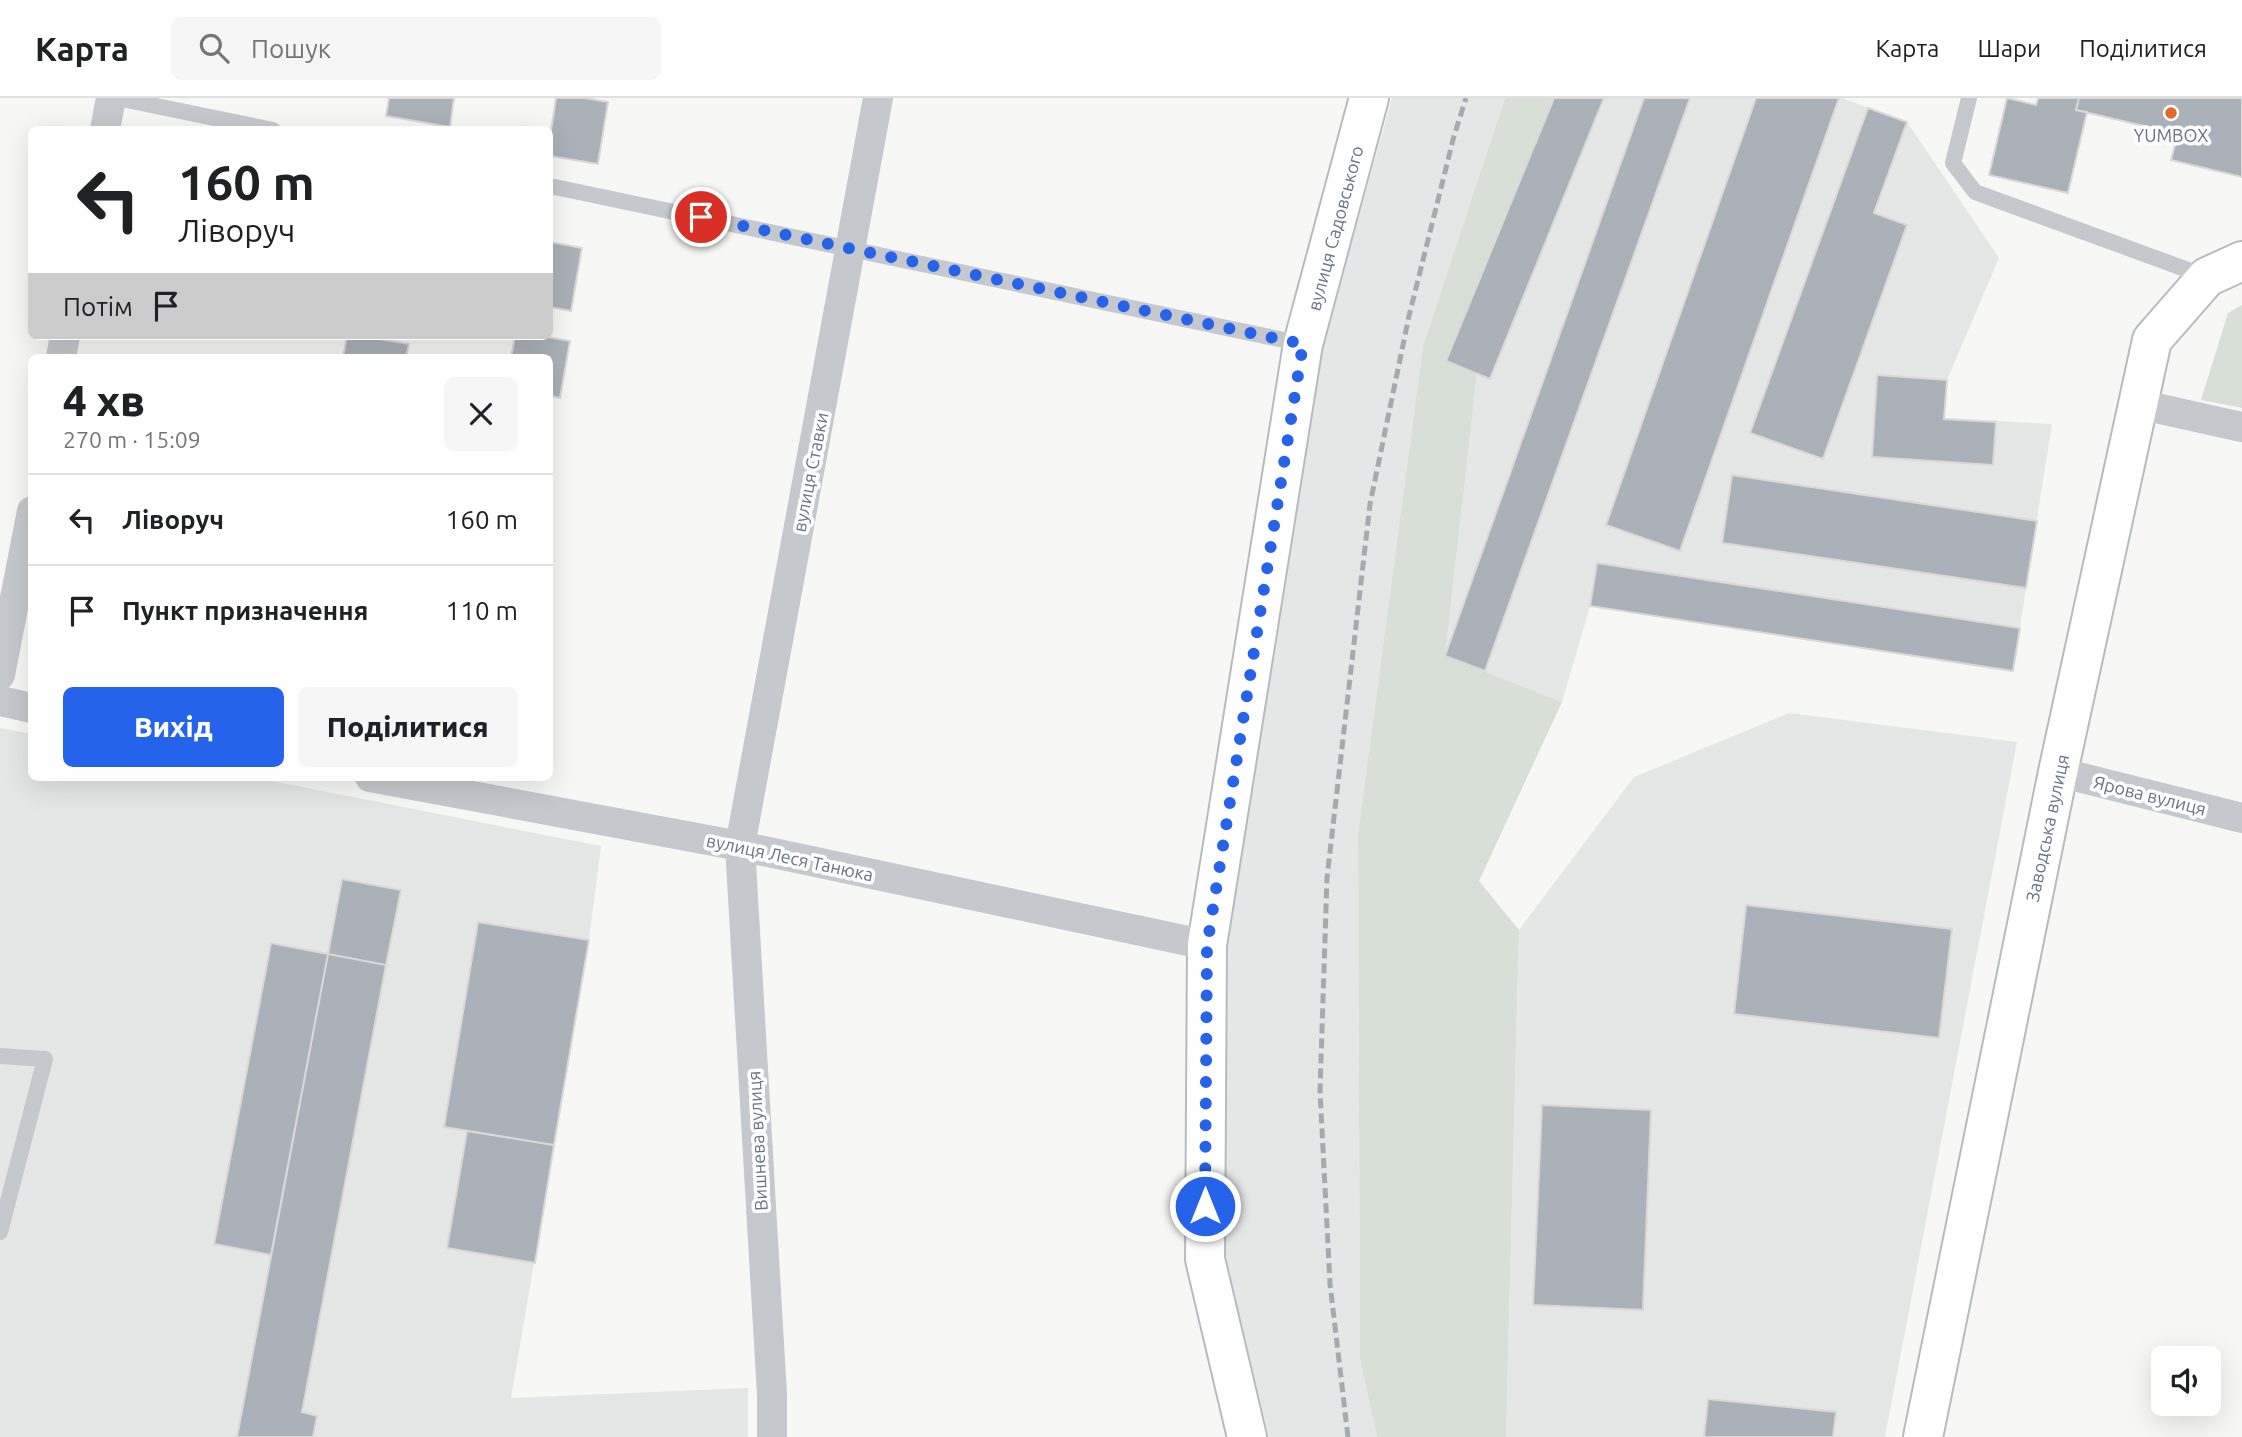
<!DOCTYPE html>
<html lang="uk">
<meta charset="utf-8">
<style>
body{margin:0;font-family:Ubuntu,sans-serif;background:#f6f6f6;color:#202124;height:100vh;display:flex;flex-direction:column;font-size:26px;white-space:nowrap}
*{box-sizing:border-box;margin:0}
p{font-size:23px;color:#757577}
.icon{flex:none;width:38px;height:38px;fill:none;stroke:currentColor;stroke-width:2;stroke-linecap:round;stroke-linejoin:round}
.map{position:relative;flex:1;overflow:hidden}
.side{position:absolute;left:28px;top:256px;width:525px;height:427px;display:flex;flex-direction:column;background:#fff;border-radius:10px;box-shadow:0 7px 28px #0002}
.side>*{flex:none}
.top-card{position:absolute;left:28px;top:28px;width:525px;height:214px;border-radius:10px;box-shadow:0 7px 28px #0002;background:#fff;color:#202124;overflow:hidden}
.fabs{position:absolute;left:2151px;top:1248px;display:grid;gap:14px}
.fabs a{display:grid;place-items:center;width:70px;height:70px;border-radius:10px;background:#fff;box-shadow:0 7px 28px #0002;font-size:35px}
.pin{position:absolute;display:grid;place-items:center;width:60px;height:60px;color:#fff;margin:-30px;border:4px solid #fff;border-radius:50%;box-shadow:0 2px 7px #0007}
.me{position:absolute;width:77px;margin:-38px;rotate:0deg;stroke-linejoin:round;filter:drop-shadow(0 0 5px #0008)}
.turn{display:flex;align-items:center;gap:24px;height:147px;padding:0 35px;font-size:32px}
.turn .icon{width:91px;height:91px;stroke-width:2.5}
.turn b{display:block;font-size:49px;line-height:60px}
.then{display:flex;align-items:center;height:66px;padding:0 35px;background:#0003;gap:14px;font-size:26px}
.round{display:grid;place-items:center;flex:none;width:74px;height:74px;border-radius:10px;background:#f6f6f6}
.summary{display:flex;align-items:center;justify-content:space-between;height:119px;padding:0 35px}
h1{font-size:42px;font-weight:800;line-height:52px}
.cta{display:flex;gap:14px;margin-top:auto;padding:14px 35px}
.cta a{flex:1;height:80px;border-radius:10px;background:#2563eb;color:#fff;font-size:28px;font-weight:800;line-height:80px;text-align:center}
.cta a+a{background:#f6f6f6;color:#202124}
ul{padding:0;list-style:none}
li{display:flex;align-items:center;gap:21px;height:91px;padding:0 35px;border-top:2px solid #e0e0e0}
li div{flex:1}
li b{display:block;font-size:26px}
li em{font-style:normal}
header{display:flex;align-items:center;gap:42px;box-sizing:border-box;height:98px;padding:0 35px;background:#fff;border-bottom:2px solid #e0e0e0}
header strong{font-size:33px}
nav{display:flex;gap:38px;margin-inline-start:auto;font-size:24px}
.search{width:490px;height:63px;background:#f6f6f6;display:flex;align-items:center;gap:18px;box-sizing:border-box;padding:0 24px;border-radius:10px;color:#757577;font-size:26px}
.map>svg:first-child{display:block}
</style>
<header>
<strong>Карта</strong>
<div class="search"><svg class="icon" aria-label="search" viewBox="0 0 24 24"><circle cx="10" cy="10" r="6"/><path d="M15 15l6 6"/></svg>Пошук</div>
<nav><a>Карта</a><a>Шари</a><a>Поділитися</a></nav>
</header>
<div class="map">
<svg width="2242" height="1339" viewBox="0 0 2242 1339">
<rect width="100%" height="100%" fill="#f7f8f5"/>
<path fill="#e5e7e6" d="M1392,0H1505L1423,248L1358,736L1360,1261L1377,1339H1269L1225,1159L1227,849L1322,252Z
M1554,0H1842L1907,24L1999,160L1947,282L1944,320L2052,326L2013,573L1590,508L1562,604L1445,558L1477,276L1446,263Z
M1789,615L2017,644L1885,1339H1506L1519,832L1634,679Z
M0,630L31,636L32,679H251L601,748L589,842L511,1300L748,1290V1339H0Z"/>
<path fill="#d8dfd6" d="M1505,0H1554L1446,263L1477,276L1445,558L1562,604L1479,783L1519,832L1506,1339H1377L1360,1261L1358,736L1423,248Z
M2242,207V310L2201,302L2228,215Z"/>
<path fill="#abb1b9" stroke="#d9d9d7" stroke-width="2" d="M389,0H454L450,29L386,18Z
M556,0H585L608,4L598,66L550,58V39Z
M1554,0H1604L1490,281L1446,263Z
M1644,0H1690L1485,573L1445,558Z
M1756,0H1839L1680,453L1606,427Z
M2007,0L2036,7L2038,0H2079L2076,12L2087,14L2068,95L1989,77Z
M2079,0H2242V79L2171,62L2178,36L2076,12Z
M1868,10L1907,24L1874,115L1907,127L1823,361L1750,335Z
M550,144L582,150L571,213L550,209Z
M347,238H361L409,246L406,259H343Z
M515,238H542L570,243L560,300L550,298V259H511Z
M1877,277L1947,282L1944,321L1996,324L1993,367L1872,359Z
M1732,377L2037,423L2026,490L1722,445Z
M1597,465L2020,530L2013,573L1590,508Z
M342,781L401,792L386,867L328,856Z
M1746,807L1952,831L1939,940L1734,916Z
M478,824L589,842L554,1047L444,1029Z
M271,845L328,856L271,1157L214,1146Z
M328,856L386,867L302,1314L317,1318L313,1339H237Z
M1542,1007L1651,1012L1643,1212L1533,1207Z
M467,1033L554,1047L535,1165L447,1150Z
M1708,1301L1836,1314L1833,1339H1704Z"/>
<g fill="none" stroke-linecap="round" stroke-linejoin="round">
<g stroke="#b7bbc1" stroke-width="42">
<path id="secondary" d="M1247,1339L1205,1161L1207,847L1303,246L1369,0
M1923,1339L2058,674L2152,242L2207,179L2242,163"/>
</g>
<path stroke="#c5c8cc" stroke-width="16" d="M117,0L273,32
M1969,0L1953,65L1975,94L2207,179
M550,88L1303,246
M0,958L45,961L0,1134"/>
<path stroke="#c5c8cc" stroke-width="30" d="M105,32L111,0
M61,259L65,238
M2138,306L2242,329
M0,577L32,413
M0,603L32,610
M2058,674L2242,720
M370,679L740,748L1207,847
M772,1339V1297L740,748L878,0"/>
<use href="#secondary" stroke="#fff" stroke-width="38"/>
<path stroke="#a5aab1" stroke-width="5" stroke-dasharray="10 5" stroke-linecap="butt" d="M1348,1339L1330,1186L1320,993L1327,780L1370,406L1409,218L1454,38L1466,0"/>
</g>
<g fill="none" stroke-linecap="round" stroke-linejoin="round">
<path stroke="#2563eb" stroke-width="12" stroke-dasharray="0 21.6" d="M701,119L1303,246L1207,848L1205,1108"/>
</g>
<circle fill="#e66826" stroke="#fff" stroke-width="2.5" cx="2171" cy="15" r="7"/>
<g text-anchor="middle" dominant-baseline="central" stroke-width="7" stroke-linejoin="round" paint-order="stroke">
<g font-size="18" fill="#667486" stroke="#fff">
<text x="2171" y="37">YUMBOX</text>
</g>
<g font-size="18" fill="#667486" stroke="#fff">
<text transform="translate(1335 130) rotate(-75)">вулиця Садовського</text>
<text transform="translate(810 374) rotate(-79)">вулиця Ставки</text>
<text transform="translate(2150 697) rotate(14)">Ярова вулиця</text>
<text transform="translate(2047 730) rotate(-78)">Заводська вулиця</text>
<text transform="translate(790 759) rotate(12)">вулиця Леся Танюка</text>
<text transform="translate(757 1043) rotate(-93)">Вишнева вулиця</text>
</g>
</g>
</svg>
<div class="fabs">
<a><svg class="icon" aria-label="sound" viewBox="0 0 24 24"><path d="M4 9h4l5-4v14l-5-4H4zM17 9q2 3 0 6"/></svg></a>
</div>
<div class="pin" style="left:701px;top:119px;background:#d93025"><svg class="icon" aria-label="arrive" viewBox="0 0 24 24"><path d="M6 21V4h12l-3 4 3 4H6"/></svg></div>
<svg class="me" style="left:1205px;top:1108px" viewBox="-20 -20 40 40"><circle r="17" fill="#2563eb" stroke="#fff" stroke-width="3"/><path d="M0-11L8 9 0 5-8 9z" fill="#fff"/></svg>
<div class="top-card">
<div class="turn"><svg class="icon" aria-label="left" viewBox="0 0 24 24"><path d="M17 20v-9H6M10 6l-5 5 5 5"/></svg><div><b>160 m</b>Ліворуч</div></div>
<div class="then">Потім<svg class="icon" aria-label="arrive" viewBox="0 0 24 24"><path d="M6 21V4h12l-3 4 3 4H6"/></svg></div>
</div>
<section class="side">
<div class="summary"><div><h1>4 хв</h1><p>270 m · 15:09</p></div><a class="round"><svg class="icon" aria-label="close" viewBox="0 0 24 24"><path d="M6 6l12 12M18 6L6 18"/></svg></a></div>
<ul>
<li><svg class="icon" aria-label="left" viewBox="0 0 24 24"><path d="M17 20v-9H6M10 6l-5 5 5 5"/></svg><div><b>Ліворуч</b></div><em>160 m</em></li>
<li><svg class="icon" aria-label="arrive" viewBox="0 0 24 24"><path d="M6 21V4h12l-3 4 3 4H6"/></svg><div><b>Пункт призначення</b></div><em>110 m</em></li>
</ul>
<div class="cta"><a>Вихід</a><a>Поділитися</a></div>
</section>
</div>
